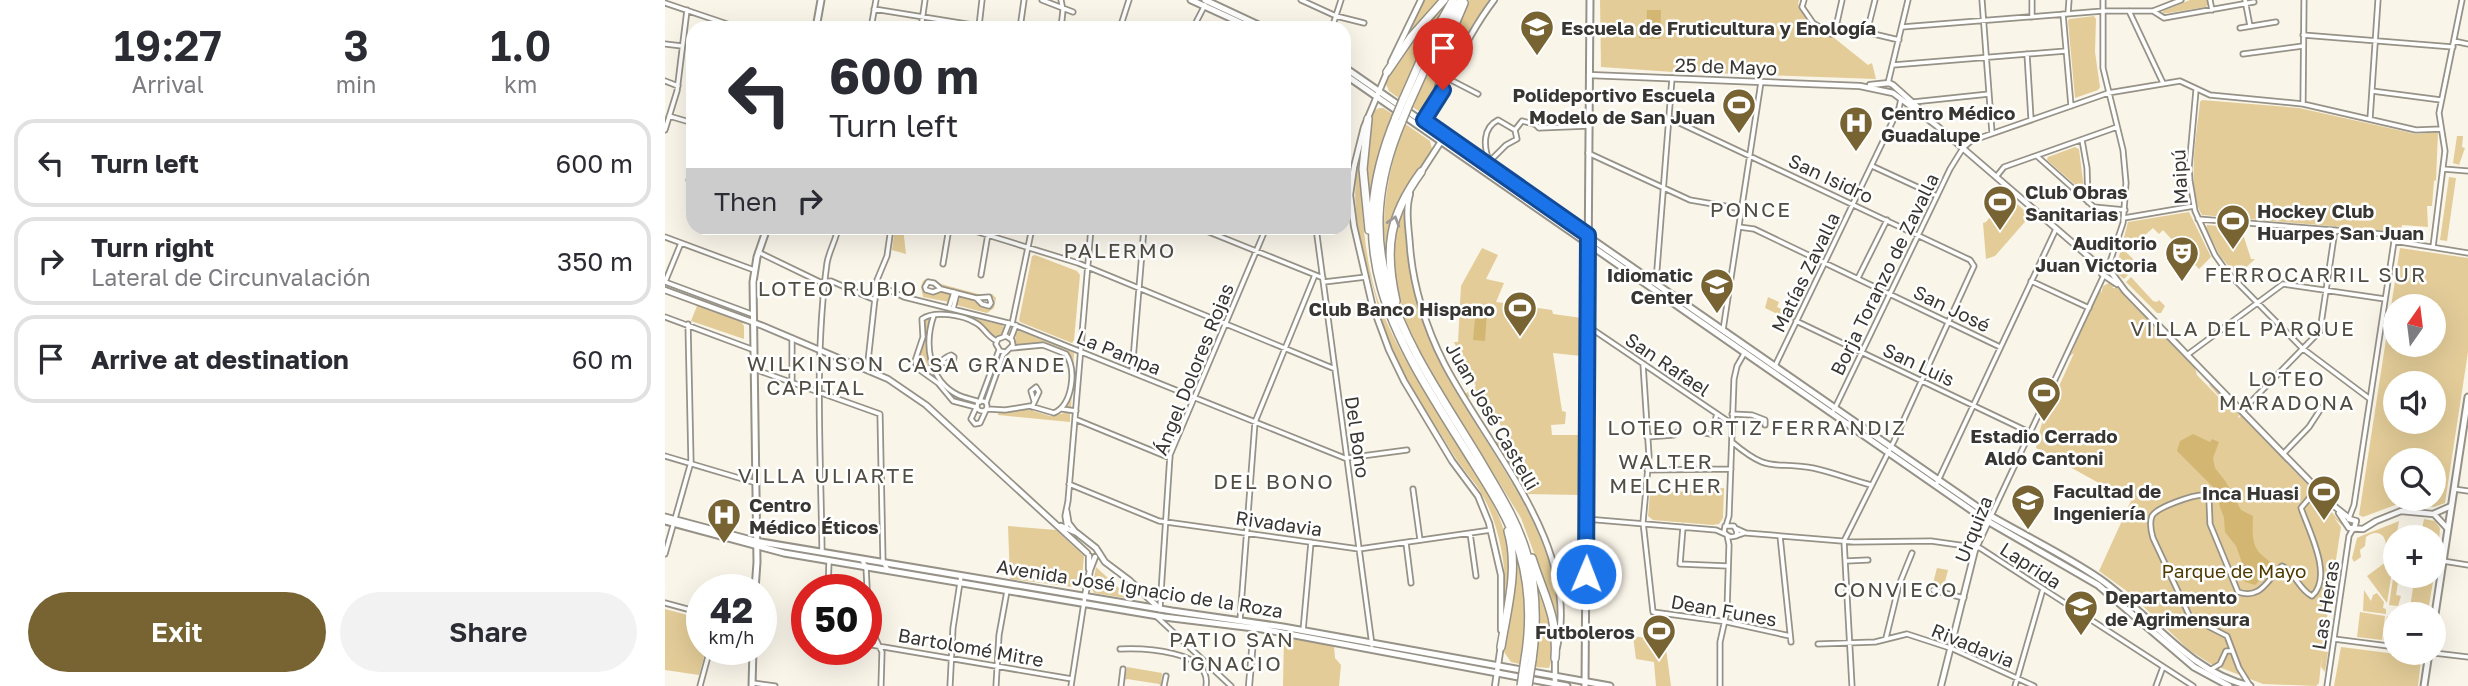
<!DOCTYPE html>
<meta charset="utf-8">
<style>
body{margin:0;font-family:"Golos Text",sans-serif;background:#f2f2f3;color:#2b2b33;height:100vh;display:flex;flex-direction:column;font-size:26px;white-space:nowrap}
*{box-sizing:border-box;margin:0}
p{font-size:23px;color:#7c7c81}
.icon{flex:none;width:38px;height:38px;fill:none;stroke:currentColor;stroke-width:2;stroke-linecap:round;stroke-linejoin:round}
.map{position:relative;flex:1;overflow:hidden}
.details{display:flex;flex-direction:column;background:#fff;width:665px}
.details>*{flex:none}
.hud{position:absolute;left:21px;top:21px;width:665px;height:214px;border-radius:21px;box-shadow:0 7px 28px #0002;background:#fff;color:#2b2b33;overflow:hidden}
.needle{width:46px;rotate:14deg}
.tools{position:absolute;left:1718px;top:294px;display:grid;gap:14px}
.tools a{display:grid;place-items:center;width:63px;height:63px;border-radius:50%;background:#fff;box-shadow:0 7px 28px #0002;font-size:35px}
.speed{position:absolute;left:21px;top:574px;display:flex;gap:14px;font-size:35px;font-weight:700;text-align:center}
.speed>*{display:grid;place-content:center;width:91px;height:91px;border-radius:50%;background:#fff;box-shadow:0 7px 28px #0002;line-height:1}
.speed small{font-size:18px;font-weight:400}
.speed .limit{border:10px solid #d22;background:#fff;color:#111}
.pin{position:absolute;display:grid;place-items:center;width:60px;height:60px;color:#fff;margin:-72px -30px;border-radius:50% 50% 50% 0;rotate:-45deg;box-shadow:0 0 7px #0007}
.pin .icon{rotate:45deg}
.me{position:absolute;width:77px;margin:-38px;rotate:1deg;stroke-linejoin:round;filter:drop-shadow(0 0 5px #0008)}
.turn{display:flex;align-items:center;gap:24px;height:147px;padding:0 28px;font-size:32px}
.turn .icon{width:91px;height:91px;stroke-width:2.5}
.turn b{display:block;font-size:49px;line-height:60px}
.then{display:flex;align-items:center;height:66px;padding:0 28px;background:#0003;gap:14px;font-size:26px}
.eta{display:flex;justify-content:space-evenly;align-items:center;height:119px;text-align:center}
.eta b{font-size:42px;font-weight:600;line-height:49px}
.button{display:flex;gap:14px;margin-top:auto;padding:14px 28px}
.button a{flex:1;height:80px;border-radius:42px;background:#786433;color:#fff;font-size:28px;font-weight:600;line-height:80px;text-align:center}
.button a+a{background:#f2f2f3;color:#2b2b33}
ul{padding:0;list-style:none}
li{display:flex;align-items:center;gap:21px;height:88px;margin:0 14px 10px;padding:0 14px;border:4px solid #e1e1e2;border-radius:21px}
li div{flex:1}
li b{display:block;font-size:26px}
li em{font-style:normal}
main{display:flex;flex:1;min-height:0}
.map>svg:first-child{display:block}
</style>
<main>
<section class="details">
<div class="eta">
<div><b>19:27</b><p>Arrival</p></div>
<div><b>3</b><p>min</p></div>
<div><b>1.0</b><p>km</p></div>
</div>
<ul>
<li><svg class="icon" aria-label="left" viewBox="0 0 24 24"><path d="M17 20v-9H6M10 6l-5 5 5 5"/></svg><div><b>Turn left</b></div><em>600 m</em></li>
<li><svg class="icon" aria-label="right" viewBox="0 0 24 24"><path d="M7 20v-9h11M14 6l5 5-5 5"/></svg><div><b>Turn right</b><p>Lateral de Circunvalación</p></div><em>350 m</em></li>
<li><svg class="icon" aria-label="arrive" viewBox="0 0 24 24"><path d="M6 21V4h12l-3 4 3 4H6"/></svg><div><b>Arrive at destination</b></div><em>60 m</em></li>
</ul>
<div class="button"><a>Exit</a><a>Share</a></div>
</section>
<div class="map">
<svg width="1803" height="686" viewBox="0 0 1803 686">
<rect width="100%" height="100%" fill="#faf5e9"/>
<path fill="#e3cc98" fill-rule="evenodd" d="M759,0H775L736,46Z
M782,0L759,43L735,99L724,91L721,84C734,51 758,26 782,0Z
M804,0H825L803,34L780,80L793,25Z
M935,0H1134L1133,4L1147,25L1168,37L1203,65L1207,63L1211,79L1046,73L1043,71H1028L1027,68H1010L1008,72L936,67Z
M1525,0H1542L1543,4L1541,7L1497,14L1498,11Z
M792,12L770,96L762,110L754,111L747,107L749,100Z
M1429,16L1431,19L1430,52L1435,87L1433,90L1410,98L1403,21L1404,19Z
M1537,100L1634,108L1751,134L1773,132L1771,180L1769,181L1767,206H1762L1763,227L1737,225L1736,232L1537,215C1521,189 1532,132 1535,102Z
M714,108H718L729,115C712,147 707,181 704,216C700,181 697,143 710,110Z
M739,123L765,141L767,149L738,196L723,271C713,219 723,172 739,123Z
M1792,136H1798L1797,147L1800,148L1794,165L1788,163Z
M1410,147L1414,149L1419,189L1416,190L1382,160L1383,157Z
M696,148C694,194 699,268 717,311C738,363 772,410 801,458C817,484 834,509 841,538C846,560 844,581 840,602C842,564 833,516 811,485C801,472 791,460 783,446C763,413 740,380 725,344C716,321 711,297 704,273C691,229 685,193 696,148Z
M1784,177L1791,178L1782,241L1775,240Z
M1343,195L1365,216L1330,256L1321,259L1318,223L1321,222Z
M740,204C738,262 753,322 781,374C820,447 898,538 893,624L889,607L856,518L759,361L739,318L727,262L729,233Z
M1524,212L1546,257L1534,269L1498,230L1494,234L1488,228L1461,252L1469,260L1457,267L1463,275L1459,279L1450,272L1463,222Z
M1542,225L1576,228L1586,259H1590L1572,276L1555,256L1541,228Z
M230,228H238L241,254L227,250Z
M817,248L833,255L821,279L839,283L831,302L887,310L888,314L917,318L916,356L888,353L897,411L901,412L900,424L886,425L887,435H915V495L861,494L830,442L842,436L841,434L815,391L802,398L800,394L811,386L789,342H793L796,286Z
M1735,248L1803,258V352L1780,503L1769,507L1733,504L1698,517L1694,515ZM1769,306V345H1731V306ZM1731,383H1769V422H1731ZM1731,460H1769V499H1731Z
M370,255L412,271L415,275L409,340L407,343L355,322L354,320L367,256Z
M1466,277L1488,301L1492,302L1494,300L1500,306L1496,313H1492L1461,282Z
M263,278L276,284L313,294H327L331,298L329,308L322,313L291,305L296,296C307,298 313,305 323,308L327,306L329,299L326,296L312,295L276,286L263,280L259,283V291C268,295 274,291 283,292L285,295L284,302L258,297L256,287L258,281Z
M1444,283H1447L1450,286L1447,288H1452L1530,368L1532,375L1572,416L1545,386L1544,383L1575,415L1573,417L1574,418L1576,415L1646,488L1644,491L1649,497L1652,495L1677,524L1678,526L1669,518L1676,527L1657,651L1663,652L1660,672L1656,667L1657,653L1654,683L1651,686L1598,684L1546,664L1524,650L1463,592L1434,571L1466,501L1371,448L1376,426L1409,353L1405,356L1434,291L1436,288V294L1438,286Z
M0,293L79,322L81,324L77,323L79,326V339L26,321L32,306Z
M1103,297L1114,302L1112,307L1130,315L1127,321L1100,308Z
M300,316L337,325L340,328L338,334L330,338L315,323Z
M264,317L266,319L262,348L269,373L288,394L309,401V405L288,399L272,381L257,372L252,365L260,339L258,320Z
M355,331L409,353L406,408L403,407L408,367L403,355L377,343L351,346L350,332Z
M362,409L385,416L405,412V422L333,415V412Z
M1059,488L1058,518L1054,524L1048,525L988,520L983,516L985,494Z
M1759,519L1770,521L1775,528L1774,541H1769V537H1761L1757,529Z
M1734,521L1729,550L1721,556L1719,551C1725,537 1713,527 1701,537L1700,546L1695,550L1696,557L1689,562L1687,558L1692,538C1707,531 1720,527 1734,521Z
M343,526L391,530L419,556L416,588L345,579Z
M849,551C862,584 866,630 855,664L846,662L839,652Z
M1725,559H1729L1722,603L1702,576Z
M1731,559V576H1734L1731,595L1736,596L1733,606L1724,605Z
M431,567L466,599L429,593L427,589Z
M1272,568L1283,570L1278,590L1267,587Z
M1752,576H1758L1768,582L1763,611L1745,608L1748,588L1754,581Z
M872,581C883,607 895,640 884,668L870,667L874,626Z
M1699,590L1706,601L1708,595L1712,593L1719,602L1718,608L1721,609V614L1698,611Z
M0,609L37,619V649H41L34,675L0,670Z
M1695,612L1720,616L1717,640L1692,637Z
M1722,616L1731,625L1729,642L1718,640Z
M968,636L1000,641L1006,686H991L989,662L971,659Z
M619,637L669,646L670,658L676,665L674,686H618Z
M1676,647L1755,657L1756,660L1753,686H1669Z
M462,667L497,673L496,686L494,684L462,679L460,680Z"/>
<path fill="#d3b672" d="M982,10H996L995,39L974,38V29L981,28Z
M806,311L822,312L820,341L808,340L810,319L805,318Z
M1528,434L1545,442L1547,439L1554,442L1548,458L1550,468L1561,482L1576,510L1588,516C1588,529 1585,546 1598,556C1601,559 1604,560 1607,564L1601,574L1590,585L1580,582L1576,560L1571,546L1560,532L1559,518L1548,487L1512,451L1515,441Z"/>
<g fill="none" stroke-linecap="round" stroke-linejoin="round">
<g stroke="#969287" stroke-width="7">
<path id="minor" d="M377,0L408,12
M396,0L398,10L396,28
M636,0L671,16L699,23
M1139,0L1137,7L1148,23L1166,34L1171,27L1177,0
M1317,0L1327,133
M1367,0V17
M1438,0V68L1458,150L1461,183L1458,223L1443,268
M1545,0L1547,10
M1580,0L1585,26
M0,3L74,28
M209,9L314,26
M1464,11L1498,83
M1488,11L1499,18L1589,2
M1398,14L1406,106
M1403,14L1404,0
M1171,25L1234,40
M314,26L317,0
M1237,27L1438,11H1488L1516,0
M206,28L211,0
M256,28L260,0
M355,28L359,0
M455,28L464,0
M528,28L540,5
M667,28L676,0
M1575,28L1611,22
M1202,32L1210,0
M1638,35L1788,47
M1789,41L1803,44
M0,44L17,46
M1362,54L1366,119
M1578,54L1638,46
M1228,65L1401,51
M784,79L813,94
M0,81L13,86
M1223,83L1243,0
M1531,90L1524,168L1525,181L1530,211L1550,255L1562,272L1637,348L1705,399
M1707,91L1776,100
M1248,102L1324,94
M1638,104L1639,0
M4,116L28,123
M1004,118L1305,260L1309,266L1229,441L1179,541L1187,686
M1705,119L1713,0
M869,123L874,128L924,126
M869,123L872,119L892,123H924
M0,130L12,91L22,10
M850,130L857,121L869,124
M1417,140L1422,168L1423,202
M923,153L1025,200L1077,209
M1373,157L1429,207L1460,210
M821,165L841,145L852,139L850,130L833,120C817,128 819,147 824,161
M1207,166L1272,196
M1778,169L1803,171
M1331,177L1339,167L1452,127
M24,180H28
M1459,218L1529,206
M1533,219L1730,235L1689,505L1684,518
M1074,227L1089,229L1335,347
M300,228L413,263L670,369
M534,228L658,278
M651,228L707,645
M0,237L89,270
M1729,241L1803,253
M1768,247L1780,151L1774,113L1797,0
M93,252L155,282L166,281L210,300
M278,264L284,228
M316,275L324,228
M1193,278L1222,220
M1366,281L1424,308
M0,282L89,315
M0,282L16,243
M659,282L701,277
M991,282L1007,78
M211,284L239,297L347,324L682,459
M276,289L268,292L261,290L260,287L263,282L269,283L276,289L311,298L324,297L326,303L324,306L317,304L311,298
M284,308L289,292
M288,309L292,293
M269,315C259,343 263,380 293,395C299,398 307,399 315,402
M0,317L89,350
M1131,321L1366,433
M347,324L367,228
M924,327L1067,424
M1058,330L1096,82
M339,336L344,323
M346,338L351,325
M1522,355L1618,284L1720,299
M978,364L984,456L978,522L988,612L1062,622L1125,636
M1110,366L1234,108L1236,99
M268,367C275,364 279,357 286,355L289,357L288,362L276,363
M89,369L215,414L218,562L223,570
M202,370L212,280L222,256L226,228
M467,372L479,228
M127,381V338
M312 406a5 5 0 1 1 10 0a5 5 0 1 1-10 0Z
M315,401L334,350
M321,403L338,355L348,345L347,340L341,336L333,339L331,344L335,351L340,352
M311,407L288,401L273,383L252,368L250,361L258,337L257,319C269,310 298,315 311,323C320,328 322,337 332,341
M367,407L374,392L371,387L366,391L369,401
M311,408L306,419L310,424L315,423L321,410
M322,409L340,410L365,406L389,413C407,405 412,371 401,354L378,345L347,348
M397,409L411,411
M1169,410L1285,169L1298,148L1306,141L1443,93L1515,81L1545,95L1638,104L1751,130L1776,129
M1577,411L1655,331L1670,230
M1067,414L1087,415L1100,420V425
M410,419L505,458
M1040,433L1046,434L1052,414
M982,437L1009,435L1012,432
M1067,442C1105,474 1106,461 1148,468C1167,472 1187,480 1206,485
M1618,454L1644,427L1657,407
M0,456L91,483
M682,458L742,450
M982,470L1066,469
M404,484L494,521L694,549L826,530
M1271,485L1391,229
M748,489L755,540
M1789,489L1803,491
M402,511L404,523L411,532
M1326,516L1439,275
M921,519L1051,530L1060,534
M1061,526L1064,516L1069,379L1072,366L1080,352
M1018,527L1015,564L1063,566
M402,528L400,516L403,501L426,228
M1070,528L1081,533L1189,542L1266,541L1315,548L1528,686
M805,533L811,576
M1071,536L1072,532L1069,526H1060L1059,532C1066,541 1071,535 1079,533
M1115,536L1126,642
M741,543L746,583
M157,552C156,456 149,358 162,263C164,251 171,240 173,228
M0,554L26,462L23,324
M197,560L201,567L204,625L217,652L216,686
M1181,561L1203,560
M1778,561L1803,565
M163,590L164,561
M1268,590L1299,598
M0,603L37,613
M495,608L505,455L601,228
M492,617L566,686
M575,620L590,422L650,275
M638,631L646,542
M1221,638L1234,585L1247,553
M1669,639L1731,647
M201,644L407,679
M1153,644L1210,642L1242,634L1288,649L1369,686
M455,649C477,648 547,650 541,686
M1769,653L1803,657
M1545,670L1555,664L1561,651H1566
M88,683L110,686
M1584,684L1574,668L1562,636L1525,617L1488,538C1486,531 1484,523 1487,516C1492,507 1528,495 1538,495L1544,500L1545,524L1573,592C1597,600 1602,579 1617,566C1630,572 1634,590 1647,596C1669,577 1643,529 1636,508L1647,495
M35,686L45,649
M285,686L288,628L296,576
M331,686L334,635L342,591
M406,686L420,596
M456,686L458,669
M499,686L501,676
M1055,686V642L1062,611L1064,545L1062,535
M1350,686L1378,589
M1491,686L1498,667
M1662,686L1684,536L1688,529"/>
</g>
<g stroke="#969287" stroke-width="8">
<path id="tertiary" d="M726,62L756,0
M723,70L699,127L689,167L685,195L689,226L707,304L724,350L739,381L787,461L813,496L824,523L836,575V630
M924,75L1195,86L1228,93L1272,126L1438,269
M1205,85L1224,83L1228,85
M1228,85L1267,120
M757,123C783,83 800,38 829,0
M755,174L777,140
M745,194C740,211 744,230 745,247C748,286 761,328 779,363C822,447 916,546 892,647
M1438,269L1443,268L1460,291L1669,506L1684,518
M1438,269L1437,274L1452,284
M0,290L98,326L223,379L261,405L422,553
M1674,513L1684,528L1698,529L1711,521L1736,511L1768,514L1786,506
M1769,514L1782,528
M1684,519L1691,521L1689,529
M396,526L412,533L431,548L440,562L464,580L495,609
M424,556V569
M420,596L425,570L430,557
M890,685V656
M584,686L589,628
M830,686L836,645
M1276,686L1310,550L1324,520"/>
</g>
<g stroke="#969287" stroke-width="9">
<path id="secondary" d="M151,28L156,0
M90,590L92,562L88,282L92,257L102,228
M1769,621L1803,397
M87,686L88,649
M920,686L925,0
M1759,686L1764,653"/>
</g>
<g stroke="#969287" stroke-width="9">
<path id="primary" d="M526,0L587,28
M540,0L600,28
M679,67L1324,515C1360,536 1400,555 1435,579C1485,614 1523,672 1585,686
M679,74L1319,519L1433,585L1529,667L1564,686
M0,517L90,541L507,611L618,627L945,686
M0,521L119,553L499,617L597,629L902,686"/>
</g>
<g stroke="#969287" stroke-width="10">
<path id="motorway" d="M722,72L746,37L779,0
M738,100L761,48L788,0
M770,102L791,22L799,3
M744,104L773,40L796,0
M731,117C673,256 731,339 803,454C823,486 844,517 855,553C865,588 866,623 860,659
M703,119L698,169L704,230
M737,121C677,261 745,345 815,460C833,491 852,520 862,555C872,590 872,625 867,660
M731,301C719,248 724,216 756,172
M867,558C879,596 893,616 890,658
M836,647C842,609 854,569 843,531"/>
</g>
<use href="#minor" stroke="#fff" stroke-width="3.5"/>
<use href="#tertiary" stroke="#fff" stroke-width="4.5"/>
<use href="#secondary" stroke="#fff" stroke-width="5"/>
<use href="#primary" stroke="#fff" stroke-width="5"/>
<use href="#motorway" stroke="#fff" stroke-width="7"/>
<g stroke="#969287" stroke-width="10" stroke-linecap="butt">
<path id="motorway-bridge" d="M731,117L738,100
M737,121L744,104
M856,686L860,659
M863,686L867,660"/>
</g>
<use href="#motorway-bridge" stroke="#fff" stroke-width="7"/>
</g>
<defs><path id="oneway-chevron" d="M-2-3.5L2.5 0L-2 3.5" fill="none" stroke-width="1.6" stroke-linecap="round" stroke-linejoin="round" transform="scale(1.75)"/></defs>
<use stroke="#9c9a98" href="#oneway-chevron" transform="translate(729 221) rotate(-73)"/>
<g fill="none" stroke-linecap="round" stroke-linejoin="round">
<g stroke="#114b97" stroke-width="18">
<path id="route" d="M778,90L759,120L923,235L921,574"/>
</g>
<use href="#route" stroke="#1a73e8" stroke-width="12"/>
</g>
<defs>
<g id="university-pin" transform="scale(1.75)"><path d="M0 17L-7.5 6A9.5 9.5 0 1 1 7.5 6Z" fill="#786433" stroke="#fff"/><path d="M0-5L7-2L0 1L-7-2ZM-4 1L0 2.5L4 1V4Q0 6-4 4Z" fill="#fff"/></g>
<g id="stadium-pin" transform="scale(1.75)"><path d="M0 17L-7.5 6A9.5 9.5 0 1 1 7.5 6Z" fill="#786433" stroke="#fff"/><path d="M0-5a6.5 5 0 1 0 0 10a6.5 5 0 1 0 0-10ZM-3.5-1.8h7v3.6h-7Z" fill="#fff"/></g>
<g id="hospital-pin" transform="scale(1.75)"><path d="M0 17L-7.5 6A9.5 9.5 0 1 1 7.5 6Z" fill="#786433" stroke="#fff"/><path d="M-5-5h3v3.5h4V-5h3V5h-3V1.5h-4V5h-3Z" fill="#fff"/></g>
<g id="theatre-pin" transform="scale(1.75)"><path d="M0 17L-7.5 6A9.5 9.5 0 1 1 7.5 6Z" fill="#786433" stroke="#fff"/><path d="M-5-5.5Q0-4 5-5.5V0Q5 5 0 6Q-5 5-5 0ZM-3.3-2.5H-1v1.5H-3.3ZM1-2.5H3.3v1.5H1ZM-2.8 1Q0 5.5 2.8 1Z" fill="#fff"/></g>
</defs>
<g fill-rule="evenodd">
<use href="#university-pin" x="872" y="27"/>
<use href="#stadium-pin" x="1074" y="105"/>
<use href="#hospital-pin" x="1191" y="123"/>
<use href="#stadium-pin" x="1335" y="202"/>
<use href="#stadium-pin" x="1568" y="221"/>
<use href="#theatre-pin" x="1517" y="253"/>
<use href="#university-pin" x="1052" y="285"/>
<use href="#stadium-pin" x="855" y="308"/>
<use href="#stadium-pin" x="1379" y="393"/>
<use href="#stadium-pin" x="1659" y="492"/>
<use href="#university-pin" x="1363" y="501"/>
<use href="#hospital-pin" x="59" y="515"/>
<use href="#university-pin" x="1416" y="607"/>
<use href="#stadium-pin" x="994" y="631"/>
</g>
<g text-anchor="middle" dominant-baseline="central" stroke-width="5" stroke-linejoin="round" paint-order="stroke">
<g font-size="19" font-weight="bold" fill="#383632" stroke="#fff" text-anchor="start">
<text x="896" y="27">Escuela de Fruticultura y Enología</text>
<text x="1050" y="94" text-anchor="end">Polideportivo Escuela<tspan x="1050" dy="22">Modelo de San Juan</tspan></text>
<text x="1216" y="112">Centro Médico<tspan x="1216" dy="22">Guadalupe</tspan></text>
<text x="1360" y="191">Club Obras<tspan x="1360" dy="22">Sanitarias</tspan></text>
<text x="1592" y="210">Hockey Club<tspan x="1592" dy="22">Huarpes San Juan</tspan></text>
<text x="1492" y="242" text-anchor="end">Auditorio<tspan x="1492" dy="22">Juan Victoria</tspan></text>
<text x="1028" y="274" text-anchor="end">Idiomatic<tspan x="1028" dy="22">Center</tspan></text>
<text x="830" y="308" text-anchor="end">Club Banco Hispano</text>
<text x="1379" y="435" text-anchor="middle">Estadio Cerrado<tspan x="1379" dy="22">Aldo Cantoni</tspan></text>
<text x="1388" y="490">Facultad de<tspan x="1388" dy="22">Ingeniería</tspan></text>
<text x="1634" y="492" text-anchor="end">Inca Huasi</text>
<text x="84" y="504">Centro<tspan x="84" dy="22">Médico Éticos</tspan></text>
<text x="1440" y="596">Departamento<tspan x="1440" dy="22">de Agrimensura</tspan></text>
<text x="970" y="631" text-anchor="end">Futboleros</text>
</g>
<g font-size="19" fill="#383632" stroke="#fff">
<text transform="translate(1061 66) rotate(2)">25 de Mayo</text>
<text transform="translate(1514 177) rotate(-93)">Maipú</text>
<text transform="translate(1166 178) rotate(25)">San Isidro</text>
<text transform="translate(1140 272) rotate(-64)">Matías Zavalla</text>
<text transform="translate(1219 274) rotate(-64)">Borja Toranzo de Zavalla</text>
<text transform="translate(1287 308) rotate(26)">San José</text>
<text transform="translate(454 352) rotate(22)">La Pampa</text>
<text transform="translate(1003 364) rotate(34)">San Rafael</text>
<text transform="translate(1254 364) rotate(25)">San Luis</text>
<text transform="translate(528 369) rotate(-68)">Ángel Dolores Rojas</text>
<text transform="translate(828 416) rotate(60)">Juan José Castelli</text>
<text transform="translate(693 437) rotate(82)">Del Bono</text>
<text transform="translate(614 523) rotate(8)">Rivadavia</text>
<text transform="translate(1308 529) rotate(-68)">Urquiza</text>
<text transform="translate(1366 565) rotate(33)">Laprida</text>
<text transform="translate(475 588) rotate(9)">Avenida José Ignacio de la Roza</text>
<text transform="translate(1660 605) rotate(-81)">Las Heras</text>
<text transform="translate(1059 610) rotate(10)">Dean Funes</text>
<text transform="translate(1308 645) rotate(22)">Rivadavia</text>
<text transform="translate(306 647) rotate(10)">Bartolomé Mitre</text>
</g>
<g font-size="19" fill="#4f3b01" stroke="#fff">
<text x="1569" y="570">Parque de Mayo</text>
</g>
<g font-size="21" letter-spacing="2" fill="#514d43" stroke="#fff">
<text x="1086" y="209">PONCE</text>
<text x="455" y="250">PALERMO</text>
<text x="1651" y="274">FERROCARRIL SUR</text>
<text x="173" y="288">LOTEO RUBIO</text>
<text x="1578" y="328">VILLA DEL PARQUE</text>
<text x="151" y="363">WILKINSON<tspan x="151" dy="24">CAPITAL</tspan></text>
<text x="317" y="364">CASA GRANDE</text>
<text x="1622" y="378">LOTEO<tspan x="1622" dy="24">MARADONA</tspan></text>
<text x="1092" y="427">LOTEO ORTIZ FERRANDIZ</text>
<text x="1001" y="461">WALTER<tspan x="1001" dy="24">MELCHER</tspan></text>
<text x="162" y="475">VILLA ULIARTE</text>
<text x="609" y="481">DEL BONO</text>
<text x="1231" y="589">CONVIECO</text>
<text x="567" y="639">PATIO SAN<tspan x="567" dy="24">IGNACIO</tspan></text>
</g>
</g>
</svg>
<div class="tools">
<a><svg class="needle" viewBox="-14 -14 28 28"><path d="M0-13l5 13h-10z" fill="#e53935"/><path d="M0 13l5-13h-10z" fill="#7c7c81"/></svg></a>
<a><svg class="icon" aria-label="sound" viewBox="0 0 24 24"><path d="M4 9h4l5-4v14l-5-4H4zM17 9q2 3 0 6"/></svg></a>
<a><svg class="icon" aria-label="search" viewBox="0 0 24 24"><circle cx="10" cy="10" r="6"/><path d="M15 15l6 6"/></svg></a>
<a>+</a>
<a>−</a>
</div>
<div class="speed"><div>42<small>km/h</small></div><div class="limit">50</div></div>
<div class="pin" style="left:778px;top:90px;background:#d93025"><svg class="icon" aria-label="arrive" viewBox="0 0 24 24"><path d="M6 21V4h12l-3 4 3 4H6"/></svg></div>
<svg class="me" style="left:921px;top:574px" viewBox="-20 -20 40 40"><circle r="17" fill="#1a73e8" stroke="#fff" stroke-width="3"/><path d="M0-11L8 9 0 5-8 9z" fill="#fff"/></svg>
<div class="hud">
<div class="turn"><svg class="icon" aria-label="left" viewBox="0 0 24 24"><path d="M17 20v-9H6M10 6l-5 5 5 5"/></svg><div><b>600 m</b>Turn left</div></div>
<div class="then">Then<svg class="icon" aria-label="right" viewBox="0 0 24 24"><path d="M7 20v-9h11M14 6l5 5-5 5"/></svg></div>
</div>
</div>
</main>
